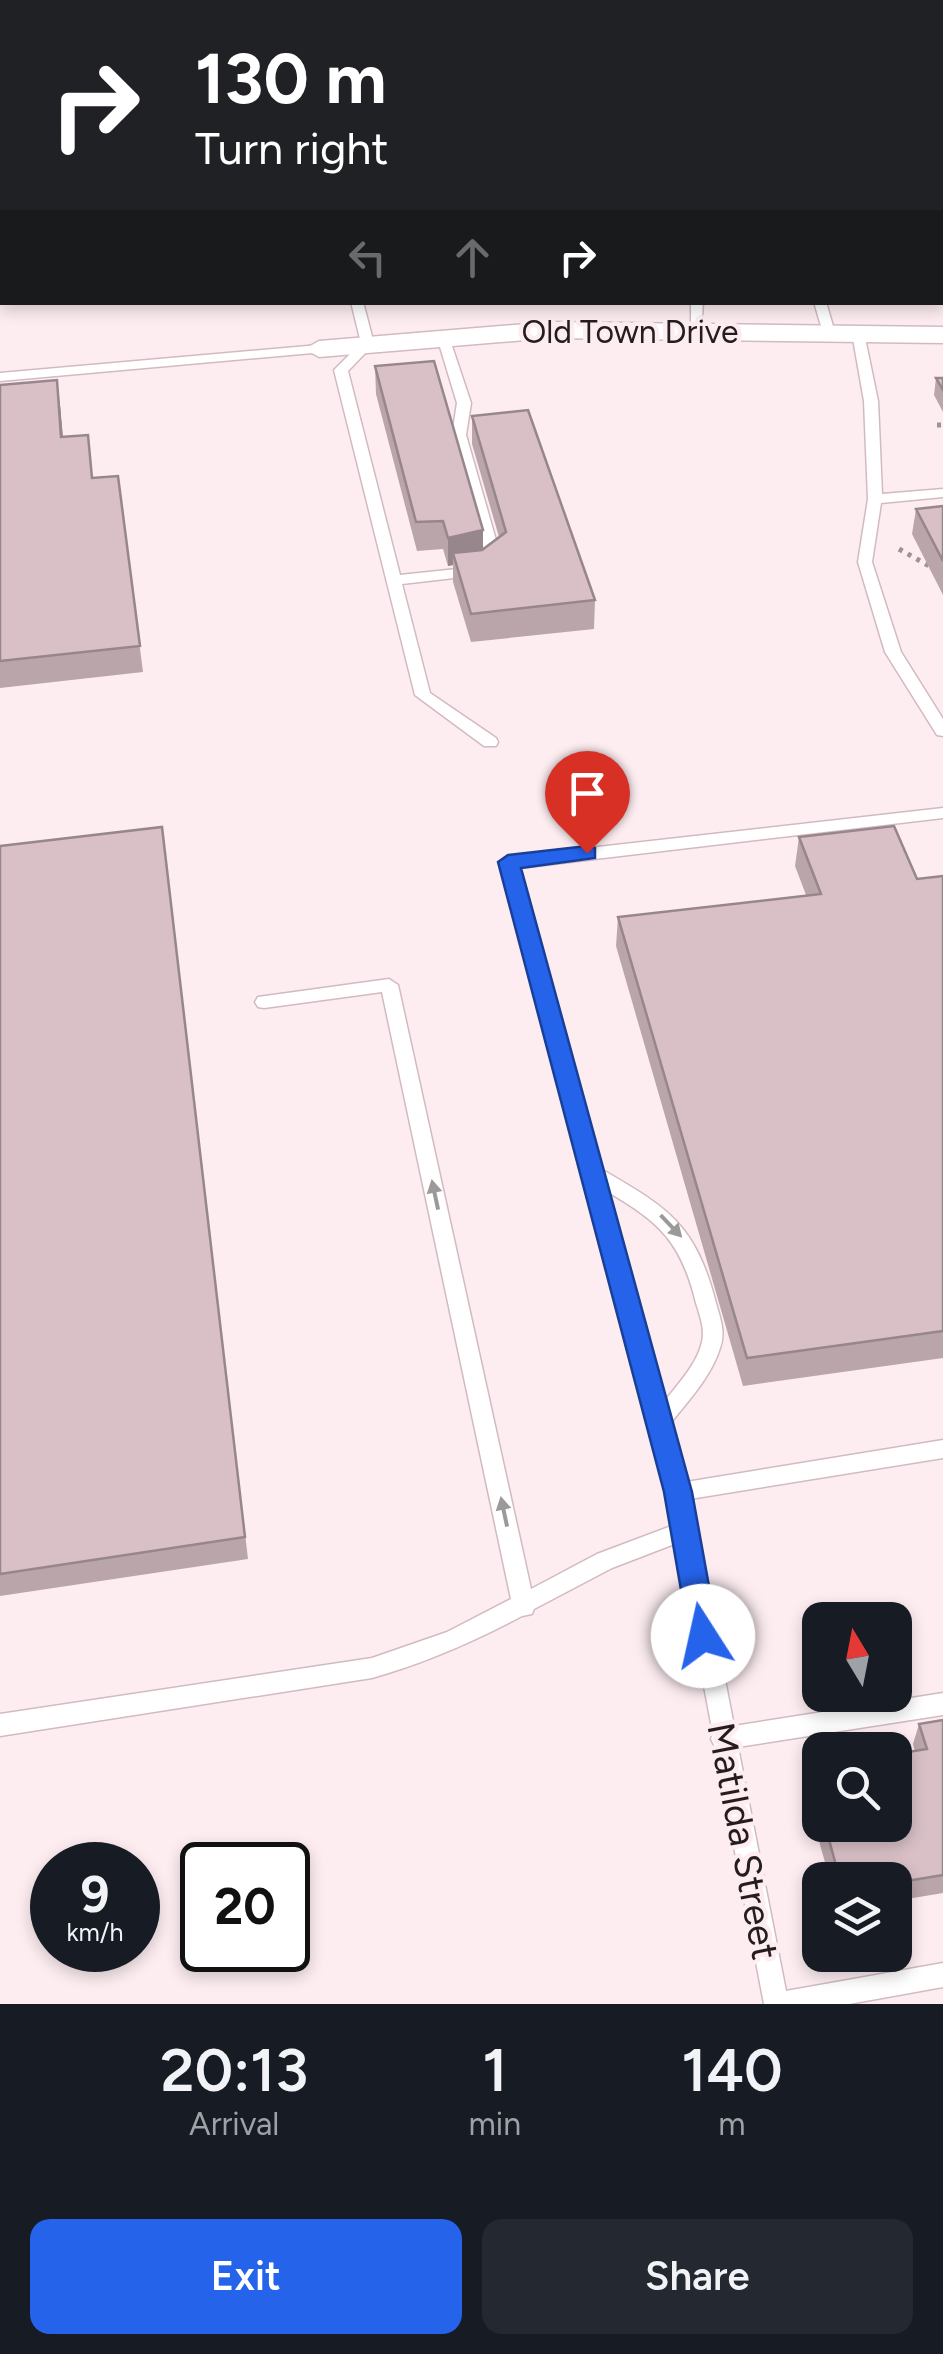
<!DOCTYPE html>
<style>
body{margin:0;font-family:Figtree,sans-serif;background:#242831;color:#f1f3f6;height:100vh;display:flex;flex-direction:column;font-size:38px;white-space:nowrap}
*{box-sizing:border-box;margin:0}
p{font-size:32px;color:#9ea1a6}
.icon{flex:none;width:55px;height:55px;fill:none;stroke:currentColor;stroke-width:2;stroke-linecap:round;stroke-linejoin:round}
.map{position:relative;height:2004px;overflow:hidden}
.details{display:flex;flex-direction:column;background:#171b24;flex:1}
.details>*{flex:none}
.banner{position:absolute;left:0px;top:0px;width:945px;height:305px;box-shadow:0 5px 15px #0003;background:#202124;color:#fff;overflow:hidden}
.needle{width:65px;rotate:350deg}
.buttons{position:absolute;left:802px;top:1602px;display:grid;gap:20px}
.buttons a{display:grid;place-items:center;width:110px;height:110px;border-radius:20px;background:#171b24;box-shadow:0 5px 15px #0003;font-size:50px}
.speed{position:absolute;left:30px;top:1842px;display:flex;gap:20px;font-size:50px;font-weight:700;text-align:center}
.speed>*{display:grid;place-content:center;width:130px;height:130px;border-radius:50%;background:#171b24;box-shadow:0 5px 15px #0003;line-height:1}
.speed small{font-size:25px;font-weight:400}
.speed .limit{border:5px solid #111;border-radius:15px;background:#fff;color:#111}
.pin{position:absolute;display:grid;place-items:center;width:85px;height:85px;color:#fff;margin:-102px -42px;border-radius:50% 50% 50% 0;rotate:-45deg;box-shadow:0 0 10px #0007}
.pin .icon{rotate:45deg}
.me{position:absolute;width:110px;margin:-55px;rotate:350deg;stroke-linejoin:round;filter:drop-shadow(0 0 8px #0008)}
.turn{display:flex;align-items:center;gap:35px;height:210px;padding:0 30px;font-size:45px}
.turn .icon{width:130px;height:130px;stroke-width:2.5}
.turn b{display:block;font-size:70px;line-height:85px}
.lanes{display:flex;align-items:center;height:95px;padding:0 30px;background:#0003;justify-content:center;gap:50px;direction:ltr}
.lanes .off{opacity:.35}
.eta{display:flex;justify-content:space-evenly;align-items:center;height:170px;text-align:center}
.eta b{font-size:60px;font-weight:600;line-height:70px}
.primary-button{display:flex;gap:20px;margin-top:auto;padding:20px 30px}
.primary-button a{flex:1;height:115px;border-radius:20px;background:#2563eb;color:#fff;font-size:40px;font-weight:600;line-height:115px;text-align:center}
.primary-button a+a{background:#242831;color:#f1f3f6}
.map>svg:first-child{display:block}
</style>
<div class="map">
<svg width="943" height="2004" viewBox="0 0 943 2004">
<rect width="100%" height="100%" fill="#fdedf1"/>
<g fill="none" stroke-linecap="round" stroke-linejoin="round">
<g stroke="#d2bac0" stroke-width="3">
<path id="service" d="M271,0H281L282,2H272Z
M942,19H943V25H942Z
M942,67H943V73H942Z
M351,302H363L374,344L348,371L400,575L476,567L487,560L452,435L457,403L437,337L443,333L449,337L471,403L466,435L502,561L480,575L402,584L430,693L496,738L498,742L496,746H484L415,695L334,370L361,343Z
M691,302H703L701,333L691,330Z
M814,302H826L835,333L834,336L823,333Z
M858,329L864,333L878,401L882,494L943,489V497L881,503L872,562L901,652L943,719V736L937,735L885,652L858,562L868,499L864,401L852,333Z
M319,345L324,346V352L0,381V373Z
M943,808V818L519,868L601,1169C668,1208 695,1223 716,1303C720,1318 726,1332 720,1348C711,1377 688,1401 670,1424L686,1482L943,1440V1458L690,1499L734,1726L943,1693V1715L738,1747L786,1991L943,1963V1987L849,2004H764L715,1747L711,1739L713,1734L677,1543L612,1568L534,1609L532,1614L522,1616C473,1642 425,1663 372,1678L0,1736V1714L372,1658L447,1632L511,1599L382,992L264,1008L258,1007L255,1002L258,997L389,979L398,985L531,1589L597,1554L674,1525L668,1492L501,863L509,857ZM606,1191C660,1222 681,1242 696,1303C700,1316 705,1329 702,1342C697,1364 678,1384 664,1402Z"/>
</g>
<g stroke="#d2bac0" stroke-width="3">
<path id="minor" d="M550,322L943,327V343L550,338L319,357L305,349L319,341Z"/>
</g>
<path stroke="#9e9295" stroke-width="5" stroke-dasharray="4 6" stroke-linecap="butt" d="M937,425H943
M899,549L931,567L943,565"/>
<use href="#service" fill="#fff" fill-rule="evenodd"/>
<use href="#minor" fill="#fff" fill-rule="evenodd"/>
</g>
<path fill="#baa5aa" d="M0,0H66V2H2V16H0Z
M625,0H932L893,2H626Z
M0,71H2V302H26L0,305Z
M375,366L483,530V549L499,537L472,444V416L595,600L594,629L471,642L453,582V565L448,566L443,549L417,551L376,394Z
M936,378H943V412L934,395Z
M0,385L60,405L63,437L93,478L118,476L143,672L0,688Z
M943,506V595L912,534L916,509Z
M162,827L248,1559L0,1596V846Z
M799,837L917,879L943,876V1358L743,1386L616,946L618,917L806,895L795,866Z
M943,1720V1893L895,1901V1880H830L804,1788L809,1768L820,1766V1825H895L915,1751L913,1744L919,1724Z"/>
<path fill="#97868b" d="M57,380L60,405L65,462L61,437Z
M483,530V558L453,553V565L448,566V538Z"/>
<path fill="#d8c0c6" stroke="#97868b" stroke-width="2.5" d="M329,0H537L539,2H329Z
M633,0H809L810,2H634Z
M0,71H2V277H0Z
M434,361L483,530L448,538L443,521L416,522L375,366Z
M936,378H943V390Z
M57,380L61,437L88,435L92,478L118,476L140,646L0,661V385Z
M528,410L595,600L471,614L453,553L482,550L506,532L472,416Z
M943,506V561L916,509Z
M894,826L917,879L943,876V1331L747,1358L618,917L821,894L799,837Z
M162,827L245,1537L0,1574V846Z
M943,1720V1875L895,1883V1880H840L825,1825H895V1754L927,1749L919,1724Z
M820,1766V1808L809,1768Z"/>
<defs><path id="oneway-solid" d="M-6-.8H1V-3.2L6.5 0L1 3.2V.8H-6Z" transform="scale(2.5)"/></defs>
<g fill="#9c999a">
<use href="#oneway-solid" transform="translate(435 1195) rotate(-102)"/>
<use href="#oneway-solid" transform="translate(671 1226) rotate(46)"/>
<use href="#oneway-solid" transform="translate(504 1512) rotate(-102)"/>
</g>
<path fill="#2563eb" stroke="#184099" stroke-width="2.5" d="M587,846L595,848V858L521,868L692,1492L718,1636L713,1645L703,1649L693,1645L689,1636L664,1492L498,862L508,855Z"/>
<g text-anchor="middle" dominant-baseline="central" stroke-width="9" stroke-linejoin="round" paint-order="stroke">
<g font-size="32" fill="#241c1e" stroke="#fdedf1">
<text x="630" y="332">Old Town Drive</text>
</g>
<g font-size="38" fill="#241c1e" stroke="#fdedf1">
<text transform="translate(743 1841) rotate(79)">Matilda Street</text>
</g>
</g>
</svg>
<div class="buttons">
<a><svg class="needle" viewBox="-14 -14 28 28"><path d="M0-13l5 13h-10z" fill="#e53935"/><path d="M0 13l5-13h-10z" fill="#9ea1a6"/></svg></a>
<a><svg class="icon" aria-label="search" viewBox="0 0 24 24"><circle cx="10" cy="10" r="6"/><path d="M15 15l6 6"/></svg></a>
<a><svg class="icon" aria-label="layers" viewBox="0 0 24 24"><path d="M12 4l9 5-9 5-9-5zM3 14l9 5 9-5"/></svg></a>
</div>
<div class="speed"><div>9<small>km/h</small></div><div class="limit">20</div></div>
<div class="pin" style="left:587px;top:853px;background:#d93025"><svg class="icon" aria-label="arrive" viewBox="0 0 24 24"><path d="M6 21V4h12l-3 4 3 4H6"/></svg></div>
<svg class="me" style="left:703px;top:1636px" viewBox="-20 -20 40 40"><circle r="19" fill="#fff"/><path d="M0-13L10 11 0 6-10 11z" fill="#2563eb"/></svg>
<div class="banner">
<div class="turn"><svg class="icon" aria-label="right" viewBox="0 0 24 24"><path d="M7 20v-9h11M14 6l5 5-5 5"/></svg><div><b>130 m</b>Turn right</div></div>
<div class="lanes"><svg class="icon off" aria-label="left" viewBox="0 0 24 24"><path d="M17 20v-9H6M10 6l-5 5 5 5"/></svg><svg class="icon off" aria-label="ahead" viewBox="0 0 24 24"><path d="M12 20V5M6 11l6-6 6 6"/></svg><svg class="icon" aria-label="right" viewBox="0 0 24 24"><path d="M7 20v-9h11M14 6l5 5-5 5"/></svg></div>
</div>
</div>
<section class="details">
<div class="eta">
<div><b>20:13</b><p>Arrival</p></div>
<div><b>1</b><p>min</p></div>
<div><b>140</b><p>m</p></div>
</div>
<div class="primary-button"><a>Exit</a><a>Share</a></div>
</section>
